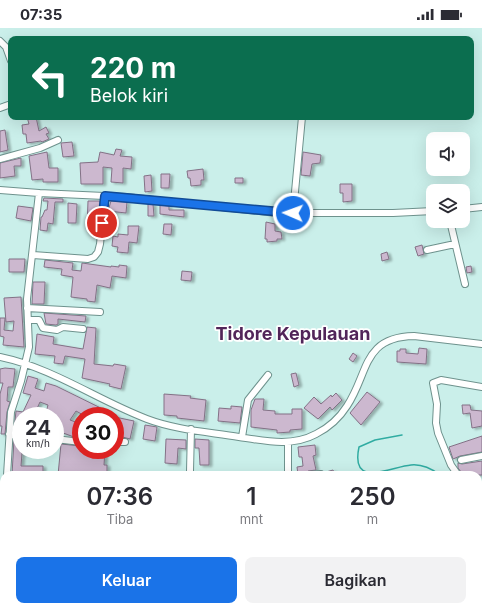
<!DOCTYPE html>
<html lang="id">
<style>
body{margin:0;font-family:Inter,sans-serif;background:#f2f2f3;color:#2b2b33;height:100vh;display:flex;flex-direction:column;font-size:15px;white-space:nowrap}
*{box-sizing:border-box;margin:0}
p{font-size:13px;color:#7c7c81}
.icon{flex:none;width:22px;height:22px;fill:none;stroke:currentColor;stroke-width:2;stroke-linecap:round;stroke-linejoin:round}
.map{position:relative;flex:1;overflow:hidden}
.panel{position:absolute;left:0px;top:443px;width:482px;height:140px;display:flex;flex-direction:column;background:#fff;border-radius:12px 12px 0 0;box-shadow:0 4px 16px #0002}
.panel>*{flex:none}
.hud{position:absolute;left:8px;top:8px;width:466px;height:84px;border-radius:8px;box-shadow:0 4px 16px #0002;background:#0b6e4f;color:#fff;overflow:hidden}
.controls{position:absolute;left:426px;top:104px;display:grid;gap:8px}
.controls a{display:grid;place-items:center;width:44px;height:44px;border-radius:8px;background:#fff;box-shadow:0 4px 16px #0002;font-size:20px}
.speed{position:absolute;left:12px;top:379px;display:flex;gap:8px;font-size:20px;font-weight:700;text-align:center}
.speed>*{display:grid;place-content:center;width:52px;height:52px;border-radius:50%;background:#fff;box-shadow:0 4px 16px #0002;line-height:1}
.speed small{font-size:10px;font-weight:400}
.speed .limit{border:6px solid #d22;background:#fff;color:#111}
.pin{position:absolute;display:grid;place-items:center;width:34px;height:34px;color:#fff;margin:-17px;border:2px solid #fff;border-radius:50%;box-shadow:0 1px 4px #0007}
.me{position:absolute;width:44px;margin:-22px;rotate:272deg;stroke-linejoin:round;filter:drop-shadow(0 0 3px #0008)}
.turn{display:flex;align-items:center;gap:14px;height:84px;padding:0 16px;font-size:18px}
.turn .icon{width:52px;height:52px;stroke-width:2.5}
.turn b{display:block;font-size:28px;line-height:34px}
.eta{display:flex;justify-content:space-evenly;align-items:center;height:68px;text-align:center}
.eta b{font-size:24px;font-weight:600;line-height:28px}
.action{display:flex;gap:8px;margin-top:auto;padding:8px 16px}
.action a{flex:1;height:46px;border-radius:8px;background:#1a73e8;color:#fff;font-size:16px;font-weight:600;line-height:46px;text-align:center}
.action a+a{background:#f2f2f3;color:#2b2b33}
.status{display:flex;justify-content:space-between;align-items:center;height:28px;padding:0 20px;background:#fff;direction:ltr}
.status svg{height:11px;fill:currentColor}
.map>svg:first-child{display:block}
</style>
<div class="status"><b>07:35</b><svg viewBox="0 0 49 12"><path d="M0 12V9h3v3zM5 12V6h3v6zM10 12V3h3v9zM15 12V0h3v12zM26 1h20v11H26zM47 4h2v5h-2z"/></svg></div>
<div class="map">
<svg width="482" height="583" viewBox="0 0 482 583">
<defs>
<filter id="shadow"><feDropShadow dx="3" dy="1.5" stdDeviation="1" flood-color="#0004"/></filter>
</defs>
<rect width="100%" height="100%" fill="#caefea"/>
<path fill="#b4e3dd" d="M6,579H77V583H6Z"/>
<g fill="none" stroke-linecap="round" stroke-linejoin="round">
<path stroke="#30aca2" stroke-width="1.5" d="M402,407L375,412L359,419C350,461 390,439 411,437C421,436 432,441 440,447
M410,583L412,579"/>
</g>
<path fill="#ccb8cf" stroke="#837186" filter="url(#shadow)" d="M27,89H36L39,103L46,99L49,105L46,106L49,111L42,114L41,113L27,115L26,106H23L22,97L29,96Z
M5,102L8,122L0,124V103Z
M72,114L74,128L63,129L61,115Z
M116,121L122,122L120,128L132,129L131,141L123,140V155L111,154L112,140L103,139V156H81L80,135L98,134L100,124L114,127Z
M47,124L49,140H58V154H43V151L32,152L29,128Z
M303,124L321,127L320,135L312,136L310,148L301,147Z
M21,130V138H14L15,148L0,150V135Z
M203,141L204,152H201V157L191,158L190,150H188L187,143Z
M161,146H170L169,160H161Z
M151,147L152,163L145,164L144,148Z
M235,150H243V155H235Z
M340,156H352V173L343,174V165H340Z
M44,170L63,171V174H55L53,196L48,195L47,203L40,202L41,189H42L45,182H47L48,173H43Z
M88,173H100L97,200H87Z
M111,173L127,174L126,185L108,183Z
M68,175L77,176L76,195H68Z
M148,176H153L154,188H148Z
M160,177L169,178V182H184V189L160,186Z
M18,178L33,180L31,193L16,190Z
M266,194L275,196V203L281,204L282,211H277V213L267,214V211H265Z
M164,196H172L171,207L163,206Z
M128,198H139L137,215L129,214L128,225L117,224L118,219L112,218L113,208L118,209V206L128,207Z
M422,217L424,226L418,228L415,219Z
M387,224L389,231L382,233L381,226Z
M9,231H25L24,244H9Z
M45,232L73,235L72,242L81,243L82,235L111,239V238L119,239V237L127,238L126,250L112,248L110,260L97,257L95,274L87,273V271L71,269L73,249L61,247L62,241L44,239Z
M471,238L472,244L467,245L466,239Z
M182,243L192,244L191,253L181,252Z
M33,254H45L44,276H32Z
M21,269L24,319L3,317L4,309L0,308V290H5L4,302L13,303L14,293L6,294L4,270Z
M44,285L86,288L85,294L58,291V296L56,297L46,296Z
M87,299L96,300L94,336L113,338L114,336L126,338L121,361L109,358L110,356L82,350L85,331L65,328L63,336L54,335L55,328L35,326L37,306L54,309L53,316L83,321Z
M419,320L427,321L426,336L397,334V323H400V321H406V325L418,326Z
M353,325L357,328L353,334L349,331Z
M5,340L15,341L13,359H8L7,373L10,374L7,384L5,406H1L2,398H0V366L3,355H0V341Z
M296,345L299,357L294,359L291,346Z
M28,348L38,351L35,360L44,363L46,355L56,358L117,388H85L76,383L70,392L81,396V409H74L55,402V388H45L48,377L40,374L35,385L31,383V388H21V395H18L17,403L14,402L16,383L23,384L31,367L23,365Z
M367,364L380,374L361,397L350,385Z
M336,365L342,372L332,382L330,379L318,391L304,380L314,369L321,376L331,367L332,369Z
M164,366L191,368L190,370L206,372L204,393L177,390V388L164,387Z
M255,371H264L263,382L275,383V386H292V381H302V401L290,402V404L277,405V402L251,399V382Z
M462,377H470L471,382L482,383V398L472,400L470,385L463,386Z
M231,378L242,379L240,395L218,393L219,380L231,381Z
M115,389L134,393L130,411L115,407Z
M145,397L157,399L155,413L143,411Z
M482,408V424L460,428L453,431L449,419Z
M14,411L21,412V422H39V427L22,425L21,438H43V447H12Z
M166,411L186,412V421L178,420L177,436L165,435Z
M195,411L209,412V437H200L199,420H195Z
M61,416L81,418V422H105L104,437H107V447H58Z
M315,417L316,427L313,428L316,442L308,443L305,446L298,447L297,439L303,438L302,429H299L298,419Z
M482,433V447H467L466,445H462L458,440V435L462,436Z
M333,442L335,447H326V444Z"/>
<g fill="none" stroke-linecap="round" stroke-linejoin="round">
<g stroke="#6e928d" stroke-width="8">
<path id="minor" d="M0,13L6,19L11,33
M0,80L11,76
M0,131L40,120L58,112
M0,162L39,165L27,271L29,319L21,353L11,384L7,447
M39,165L126,169L277,185H393L433,183
M463,181L482,179
M293,185L302,89
M450,193L465,256
M427,222L455,216
M33,227L88,231L94,229L98,224L100,216L105,168
M27,280L100,284
M29,292H39L43,300L57,302L63,299L83,301
M0,329C53,340 97,372 147,391C176,402 209,404 239,409C265,413 292,419 316,406C328,400 340,389 347,378C369,345 362,309 414,308L482,316
M9,406L21,408
M242,409L248,372L268,347
M55,411L81,414
M115,414H125
M288,414V447
M461,432L482,428
M190,443L191,401
M309,447L321,446L322,447
M458,447L451,437L438,405L436,395L437,376L433,355L441,352L482,359
M478,542L482,544
M154,579H171
M250,579V583
M293,579V583
M457,579V583
M0,583L4,513
M210,583V579"/>
</g>
<g stroke="#6e928d" stroke-width="10">
<path id="tertiary" d="M0,479L4,478
M478,495L482,494"/>
</g>
<use href="#minor" stroke="#fff" stroke-width="6"/>
<use href="#tertiary" stroke="#fff" stroke-width="8"/>
</g>
<g fill="none" stroke-linecap="round" stroke-linejoin="round">
<g stroke="#114b97" stroke-width="10">
<path id="route" d="M102,195L105,168L293,185"/>
</g>
<use href="#route" stroke="#1a73e8" stroke-width="7"/>
</g>
<g text-anchor="middle" dominant-baseline="central" stroke-width="3.5" stroke-linejoin="round" paint-order="stroke">
<g font-size="18" font-weight="bold" fill="#512559" stroke="#fff">
<text x="293" y="305">Tidore Kepulauan</text>
</g>
</g>
</svg>
<div class="controls">
<a><svg class="icon" aria-label="sound" viewBox="0 0 24 24"><path d="M4 9h4l5-4v14l-5-4H4zM17 9q2 3 0 6"/></svg></a>
<a><svg class="icon" aria-label="layers" viewBox="0 0 24 24"><path d="M12 4l9 5-9 5-9-5zM3 14l9 5 9-5"/></svg></a>
</div>
<div class="speed"><div>24<small>km/h</small></div><div class="limit">30</div></div>
<div class="pin" style="left:102px;top:195px;background:#d93025"><svg class="icon" aria-label="arrive" viewBox="0 0 24 24"><path d="M6 21V4h12l-3 4 3 4H6"/></svg></div>
<svg class="me" style="left:293px;top:185px" viewBox="-20 -20 40 40"><circle r="17" fill="#1a73e8" stroke="#fff" stroke-width="3"/><path d="M0-11L8 9 0 5-8 9z" fill="#fff"/></svg>
<div class="hud">
<div class="turn"><svg class="icon" aria-label="left" viewBox="0 0 24 24"><path d="M17 20v-9H6M10 6l-5 5 5 5"/></svg><div><b>220 m</b>Belok kiri</div></div>
</div>
<section class="panel">
<div class="eta">
<div><b>07:36</b><p>Tiba</p></div>
<div><b>1</b><p>mnt</p></div>
<div><b>250</b><p>m</p></div>
</div>
<div class="action"><a>Keluar</a><a>Bagikan</a></div>
</section>
</div>
